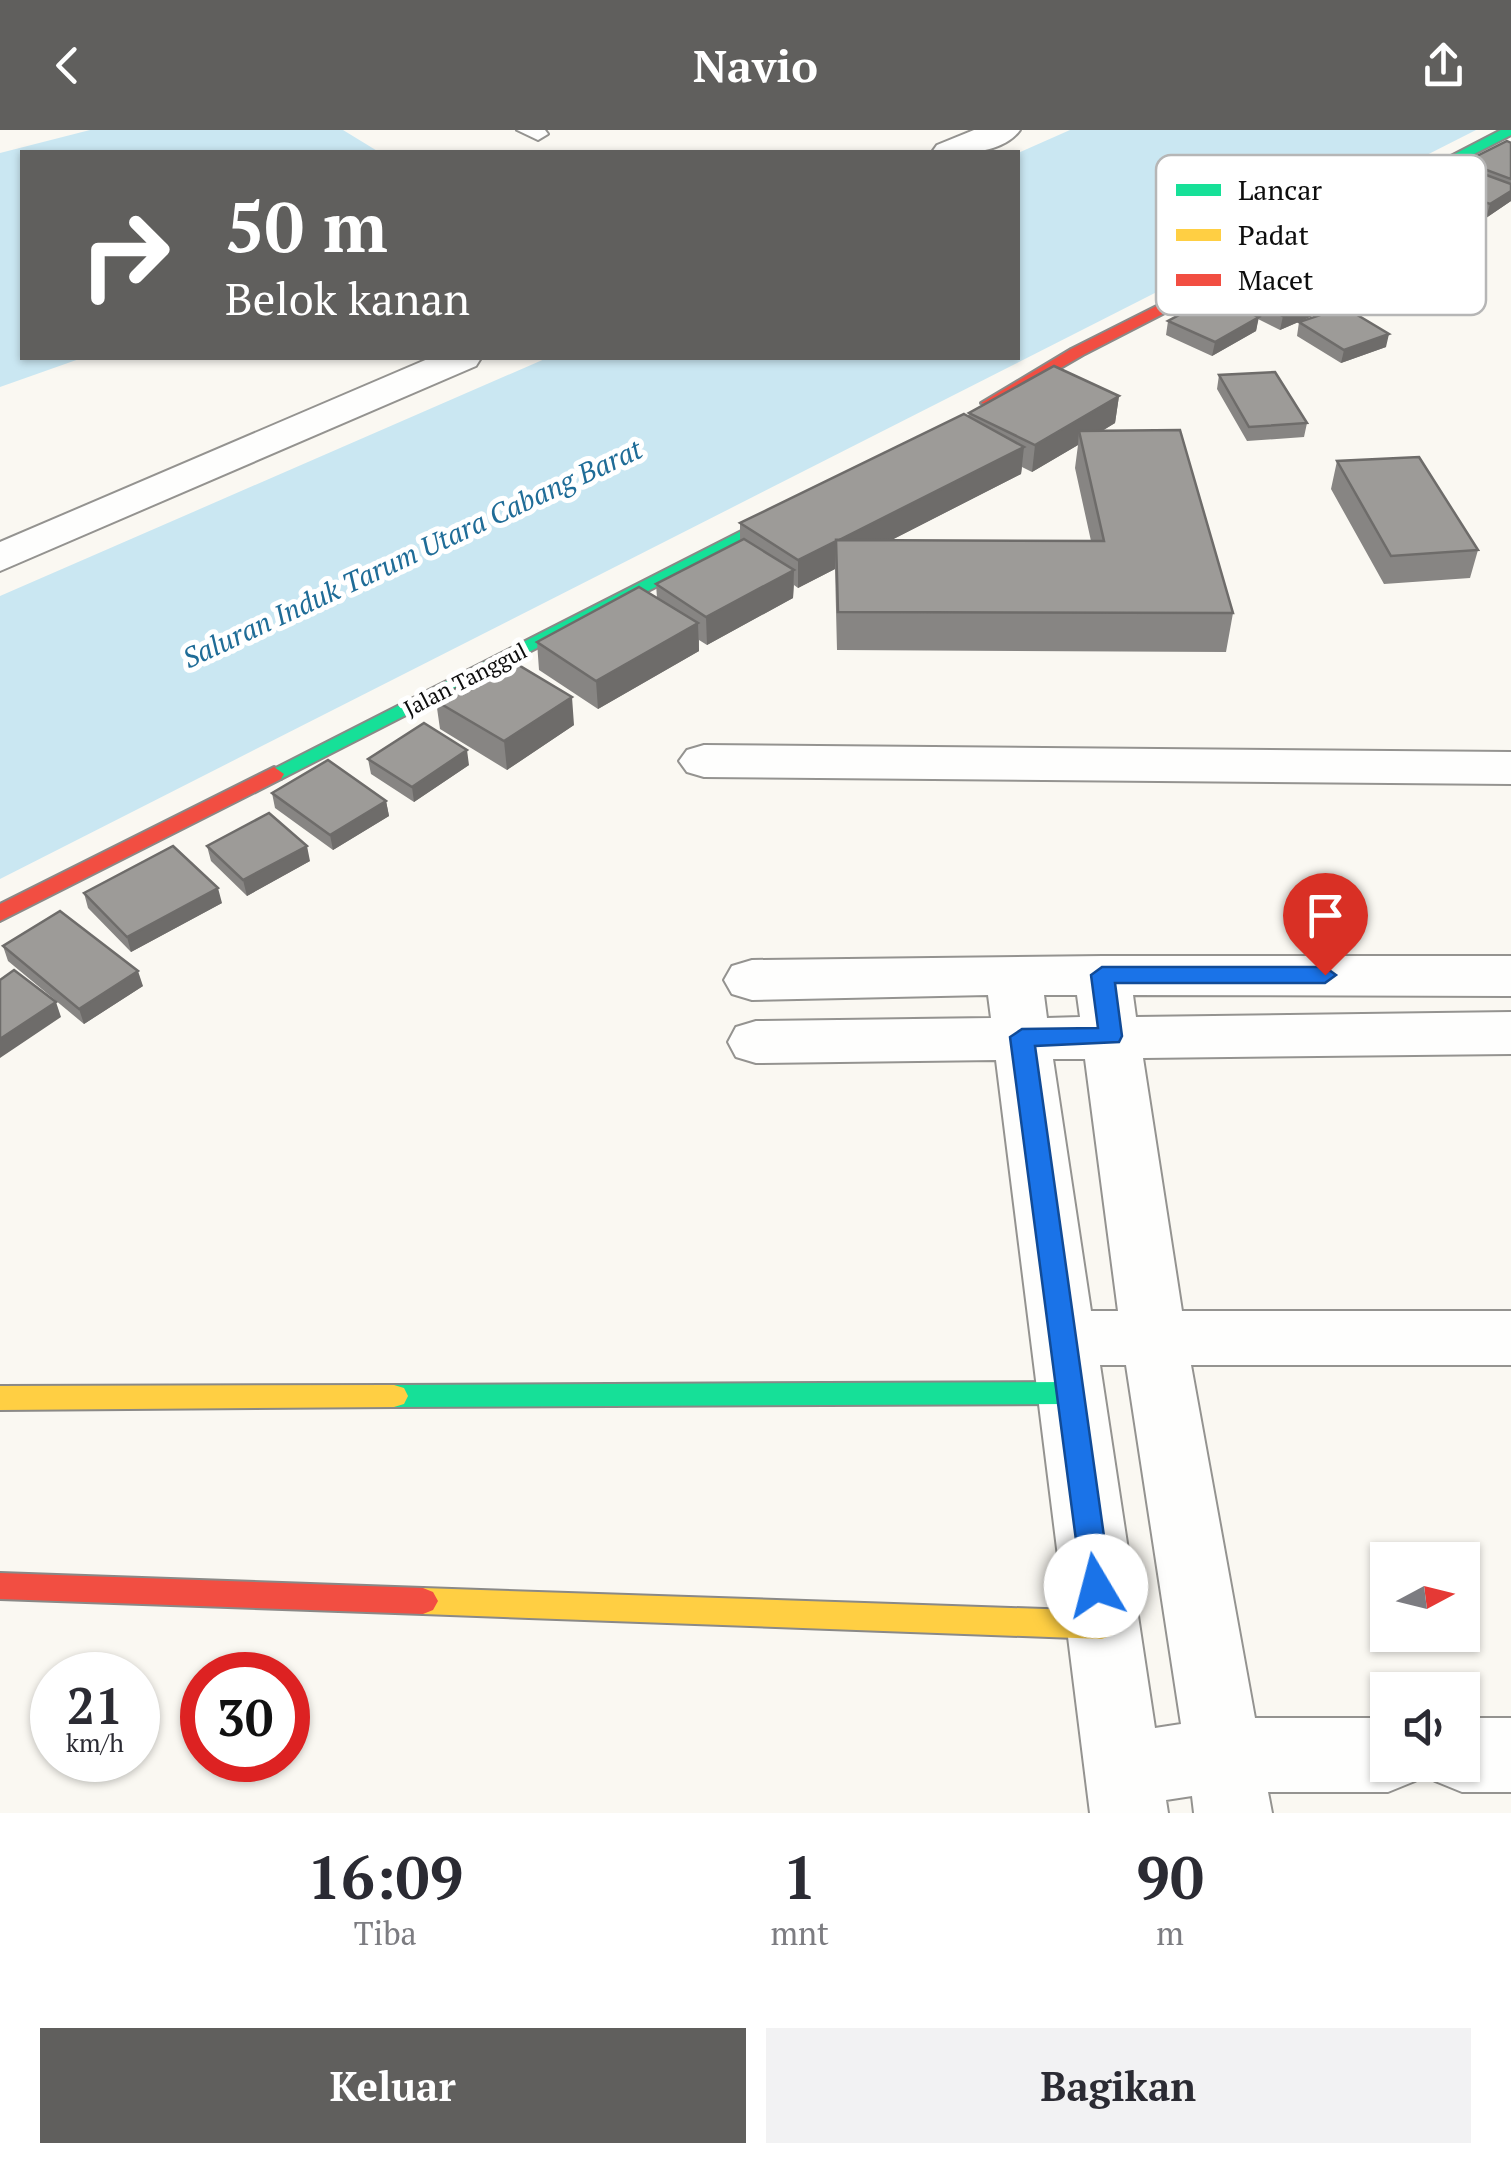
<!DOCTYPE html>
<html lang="id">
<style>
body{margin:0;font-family:"PT Serif",serif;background:#f2f2f3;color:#2b2b33;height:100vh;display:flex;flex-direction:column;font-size:38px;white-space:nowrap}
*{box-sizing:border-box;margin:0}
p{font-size:32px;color:#7c7c81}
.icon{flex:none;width:55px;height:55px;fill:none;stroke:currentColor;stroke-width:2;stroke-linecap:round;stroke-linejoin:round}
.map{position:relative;height:1683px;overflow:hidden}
.side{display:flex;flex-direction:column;background:#fff;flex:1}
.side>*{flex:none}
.hud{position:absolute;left:20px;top:20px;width:1000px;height:210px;border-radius:0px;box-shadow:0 2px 8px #0004;background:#605f5d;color:#fff;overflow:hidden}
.needle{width:65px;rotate:83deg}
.controls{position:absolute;left:1370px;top:1412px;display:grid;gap:20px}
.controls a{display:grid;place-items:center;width:110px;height:110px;border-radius:0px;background:#fff;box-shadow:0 2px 8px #0004;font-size:50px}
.speed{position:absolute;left:30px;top:1522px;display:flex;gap:20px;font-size:50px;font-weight:700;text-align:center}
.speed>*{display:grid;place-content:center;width:130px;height:130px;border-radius:50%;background:#fff;box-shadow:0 2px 8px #0004;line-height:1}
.speed small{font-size:25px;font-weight:400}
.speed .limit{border:15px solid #d22;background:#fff;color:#111}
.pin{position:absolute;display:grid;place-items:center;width:85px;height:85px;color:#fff;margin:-102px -42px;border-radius:50% 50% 50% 0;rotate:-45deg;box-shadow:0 0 10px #0007}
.pin .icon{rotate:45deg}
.me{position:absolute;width:110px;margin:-55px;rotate:352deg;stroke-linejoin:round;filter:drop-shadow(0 0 8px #0008)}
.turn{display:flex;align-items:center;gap:35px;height:210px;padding:0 40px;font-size:45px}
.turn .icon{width:130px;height:130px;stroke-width:2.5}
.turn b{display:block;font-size:70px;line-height:85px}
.eta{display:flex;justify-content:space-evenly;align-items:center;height:170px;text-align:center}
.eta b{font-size:60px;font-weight:800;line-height:70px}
.cta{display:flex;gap:20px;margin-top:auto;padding:20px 40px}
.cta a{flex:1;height:115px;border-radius:0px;background:#605f5d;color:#fff;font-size:40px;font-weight:800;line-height:115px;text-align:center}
.cta a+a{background:#f2f2f3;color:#2b2b33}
header{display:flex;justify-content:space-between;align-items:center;height:130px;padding:0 40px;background:#605f5d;color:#fff;font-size:45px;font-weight:800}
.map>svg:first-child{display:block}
</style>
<header><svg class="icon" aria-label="back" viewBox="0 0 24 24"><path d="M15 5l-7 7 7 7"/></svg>Navio<svg class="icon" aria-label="share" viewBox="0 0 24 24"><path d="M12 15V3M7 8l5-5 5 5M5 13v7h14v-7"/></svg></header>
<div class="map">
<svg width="1511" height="1683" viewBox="0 0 1511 1683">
<rect width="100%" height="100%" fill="#faf8f2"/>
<path fill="#cae7f2" d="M90,0H343L379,22H22V228H82L0,257V23Z
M1070,0H1476L0,749V466L547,228H1018V23Z"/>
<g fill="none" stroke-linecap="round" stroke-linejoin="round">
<g stroke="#949390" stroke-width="4">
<path id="lane" d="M517,0H545L548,4L538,10Z"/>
</g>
<g stroke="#949390" stroke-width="4">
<path id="street" d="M974,0H1020C1002,25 959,24 932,22L937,15Z
M430,228H481L476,236L0,441V412Z
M704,615L1511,622V654L704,647L687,642L679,631L687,620Z
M1103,826H1511V866L1133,865L1136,887L1511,882V924L1143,928L1182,1181H1511V1235H1191L1255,1588H1388V1635H1421L1415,1651L1388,1662H1268L1272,1683H1194L1192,1666L1166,1670L1168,1683H1090L996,930L756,933L736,927L728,912L736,897L756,891L991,888L988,865L752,870L732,864L724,850L732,836L752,830ZM1044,865H1077L1080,887L1047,888ZM1053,929H1085L1118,1181H1091ZM1100,1235H1126L1181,1594L1155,1598Z
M1462,1588H1511V1662H1462L1435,1651L1429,1635H1462Z"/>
</g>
<g stroke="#8a8987" stroke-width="4">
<path id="fast" d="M1501,0H1511V5L1291,118L1279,115Z
M808,367L817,372L814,376L281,649H267L264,644Z
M1070,1252L1080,1255L1084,1263L1080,1271L1070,1274L394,1277L384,1274L380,1266L384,1258L394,1255Z"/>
</g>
<g stroke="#8a8987" stroke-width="4">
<path id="slow" d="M394,1255L404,1258L408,1266L404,1274L394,1277L0,1280V1256Z
M423,1458L1102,1481L1112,1485L1117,1495L1112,1505L1102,1509L423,1484L413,1480L408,1471L413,1462Z"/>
</g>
<g stroke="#8a8987" stroke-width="4">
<path id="jam" d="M1286,111L1293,115L1291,118L1083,225L995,276L981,273L1071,219Z
M274,637L284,644L281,649L0,791V774Z
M0,1443L423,1458L433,1462L438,1471L433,1480L423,1484L0,1469Z"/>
</g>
<use href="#lane" fill="#fefefd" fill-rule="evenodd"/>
<use href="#street" fill="#fefefd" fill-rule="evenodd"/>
<use href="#fast" fill="#16e098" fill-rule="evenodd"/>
<use href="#slow" fill="#ffcf43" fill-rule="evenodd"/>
<use href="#jam" fill="#f24e42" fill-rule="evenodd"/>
</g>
<path fill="#878583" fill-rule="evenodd" d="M1511,13V71L1486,88L1481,86L1480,92L1440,115L1429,111L1428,115L1392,134L1329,107L1332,94L1390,85V82L1439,62L1440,57L1463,43L1465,32Z
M1290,134L1380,141L1377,154L1342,172L1334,169L1333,177L1280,200L1258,189L1256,201L1212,226L1166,205L1168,191L1243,181L1227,172L1230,159L1289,140Z
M1299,192L1386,217L1341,233L1297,206Z
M1219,245L1307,293L1304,307L1247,311L1217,259Z
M1119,266L1115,293L1102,301L1233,483L1226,522L837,520L835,439L798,458L794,455L793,468L707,515L699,510V521L598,579L539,540L537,512L657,468L656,454L740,411V393L968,286L969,283ZM1078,315L1075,338L1091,411L891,410L1021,344L1022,337L1032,342Z
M1337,331L1478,420L1470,448L1384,454L1331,359Z
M436,571L574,595L507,640L440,599Z
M368,629L469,635L414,672L371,644Z
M272,663L386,671L389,686L333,720L275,678Z
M207,716L310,731L247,766L211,731Z
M84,763L222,773L131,822L88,778Z
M3,816L143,856L84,894L8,831Z"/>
<path fill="#6e6c6a" d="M1511,61V71L1486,88L1490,74Z
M1483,79L1480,92L1440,115L1443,102Z
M1431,102L1428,115L1392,134L1395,121Z
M1380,141L1377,154L1342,172L1345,159Z
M1335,163L1333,177L1280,200L1283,186Z
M1259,187L1256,201L1212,226L1215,212Z
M1389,204L1386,217L1341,233L1344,220Z
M1119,266L1115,293L1082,313L1079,301L1078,315L1032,342L1035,315Z
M1024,317L1021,344L837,438L836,411Z
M836,411L835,439L798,458V430Z
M794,440L793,468L707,515L706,487Z
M698,493L699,521L598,579L596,551Z
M572,567L574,595L507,640L504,611Z
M467,620L469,635L414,672L412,657Z
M386,671L389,686L333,720L330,705Z
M307,716L310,731L247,766L243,750Z
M218,758L222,773L131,822L127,807Z
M138,841L143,856L84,894L79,879Z
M56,872L61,887L0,928V909Z"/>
<path fill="#9d9b98" stroke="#6e6c6a" stroke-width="2.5" d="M1507,11L1511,13V49L1465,32Z
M1470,39L1511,54V61L1490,74L1440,57Z
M1282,137L1335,163L1283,186L1230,159Z
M1213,167L1259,187L1215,212L1168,191Z
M1344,177L1389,204L1344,220L1299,192Z
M1054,236L1119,266L1035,315L969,283Z
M1275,242L1307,293L1249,297L1219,245Z
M964,284L1024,317L839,410H836V411L798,430L740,393Z
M1180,300L1233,483L838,482L836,410L1104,411L1079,301Z
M1419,327L1478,420L1391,426L1337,331Z
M744,409L794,440L706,487L656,454Z
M639,457L698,493L596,551L537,512Z
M505,527L572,567L504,611L436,571Z
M424,593L467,620L412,657L368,629Z
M328,630L386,671L330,705L272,663Z
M269,683L307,716L243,750L207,716Z
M173,716L218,758L127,807L84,763Z
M60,781L138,841L79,879L3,816Z
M14,840L56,872L0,909V850Z"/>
<path fill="#1a73e8" stroke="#114b97" stroke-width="2.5" d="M1102,837H1325L1336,845L1325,853H1115L1122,906L1119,912L1035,916L1111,1456L1107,1466L1096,1470L1086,1466L1082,1456L1010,907L1022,899L1098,898L1091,845Z"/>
<g text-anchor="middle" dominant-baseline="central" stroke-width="10" stroke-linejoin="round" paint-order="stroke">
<g font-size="22" fill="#0d0d0d" stroke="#fff">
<text transform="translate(465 549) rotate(-27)">Jalan Tanggul</text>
</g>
<g font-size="28" font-style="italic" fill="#1f6c97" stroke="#fff">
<text transform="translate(412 423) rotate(-25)">Saluran Induk Tarum Utara Cabang Barat</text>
</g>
</g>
<rect x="1156" y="25" width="330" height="160" rx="15" fill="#fff" stroke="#b6b6b6" stroke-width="2.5"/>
<rect x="1176" y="54" width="45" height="12" fill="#16e098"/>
<rect x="1176" y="99" width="45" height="12" fill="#ffcf43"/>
<rect x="1176" y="144" width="45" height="12" fill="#f24e42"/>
<g font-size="28" fill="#0d0d0d">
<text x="1238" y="70">Lancar</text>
<text x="1238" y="115">Padat</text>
<text x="1238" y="160">Macet</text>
</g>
</svg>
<div class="controls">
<a><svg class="needle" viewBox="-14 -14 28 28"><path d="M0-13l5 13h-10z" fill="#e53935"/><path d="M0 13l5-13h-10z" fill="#7c7c81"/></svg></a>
<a><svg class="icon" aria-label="sound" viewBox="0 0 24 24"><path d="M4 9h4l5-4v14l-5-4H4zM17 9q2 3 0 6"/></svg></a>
</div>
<div class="speed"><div>21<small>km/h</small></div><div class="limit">30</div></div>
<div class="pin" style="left:1325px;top:845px;background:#d93025"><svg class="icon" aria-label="arrive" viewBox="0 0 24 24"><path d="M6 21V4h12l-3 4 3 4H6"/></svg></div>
<svg class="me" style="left:1096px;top:1456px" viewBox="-20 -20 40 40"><circle r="19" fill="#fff"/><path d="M0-13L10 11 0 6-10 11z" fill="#1a73e8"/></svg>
<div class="hud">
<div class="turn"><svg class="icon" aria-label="right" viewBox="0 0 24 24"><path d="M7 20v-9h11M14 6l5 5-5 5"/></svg><div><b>50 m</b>Belok kanan</div></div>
</div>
</div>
<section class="side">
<div class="eta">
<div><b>16:09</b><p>Tiba</p></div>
<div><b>1</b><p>mnt</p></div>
<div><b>90</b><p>m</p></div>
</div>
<div class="cta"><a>Keluar</a><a>Bagikan</a></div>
</section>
